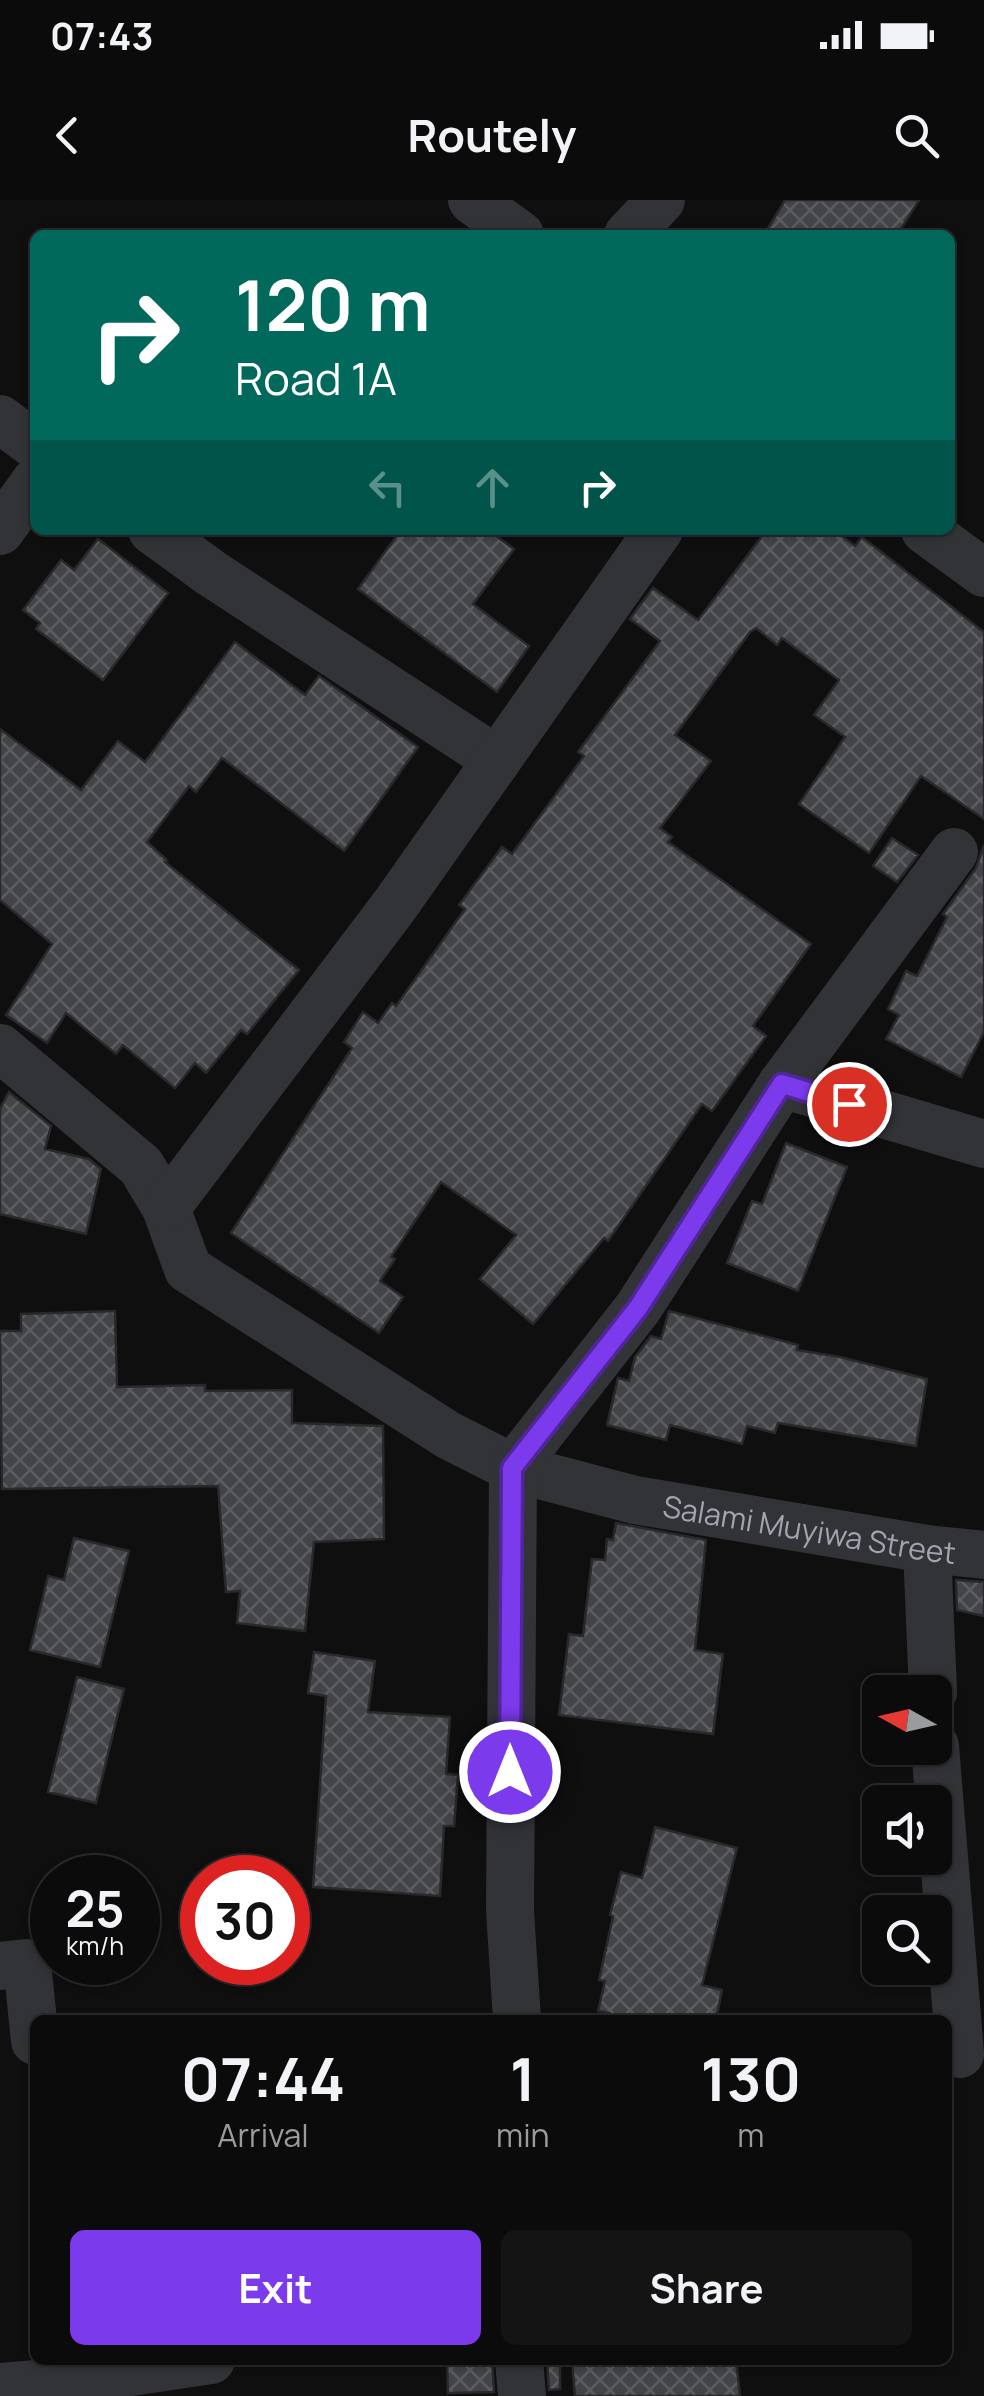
<!DOCTYPE html>
<style>
body{margin:0;font-family:Manrope,sans-serif;background:#141415;color:#f1f3f6;height:100vh;display:flex;flex-direction:column;font-size:38px;white-space:nowrap}
*{box-sizing:border-box;margin:0}
p{font-size:32px;color:#9a9b9d}
.icon{flex:none;width:55px;height:55px;fill:none;stroke:currentColor;stroke-width:2;stroke-linecap:round;stroke-linejoin:round}
.map{position:relative;flex:1;overflow:hidden}
.details{position:absolute;left:30px;top:1815px;width:922px;height:350px;display:flex;flex-direction:column;background:#0b0b0c;border-radius:15px;box-shadow:0 2px 8px #0004,0 0 0 2px #2b2b2d}
.details>*{flex:none}
.hud{position:absolute;left:30px;top:30px;width:925px;height:305px;border-radius:15px;box-shadow:0 2px 8px #0004,0 0 0 2px #2b2b2d;background:#00695c;color:#fff;overflow:hidden}
.needle{width:65px;rotate:278deg}
.fabs{position:absolute;left:862px;top:1475px;display:grid;gap:20px}
.fabs a{display:grid;place-items:center;width:90px;height:90px;border-radius:15px;background:#0b0b0c;box-shadow:0 2px 8px #0004,0 0 0 2px #2b2b2d;font-size:50px}
.speed{position:absolute;left:30px;top:1655px;display:flex;gap:20px;font-size:50px;font-weight:700;text-align:center}
.speed>*{display:grid;place-content:center;width:130px;height:130px;border-radius:50%;background:#0b0b0c;box-shadow:0 2px 8px #0004,0 0 0 2px #2b2b2d;line-height:1}
.speed small{font-size:25px;font-weight:400}
.speed .limit{border:15px solid #d22;background:#fff;color:#111}
.pin{position:absolute;display:grid;place-items:center;width:85px;height:85px;color:#fff;margin:-42px;border:5px solid #fff;border-radius:50%;box-shadow:0 2px 10px #0007}
.me{position:absolute;width:110px;margin:-55px;rotate:0deg;stroke-linejoin:round;filter:drop-shadow(0 0 8px #0008)}
.turn{display:flex;align-items:center;gap:35px;height:210px;padding:0 40px;font-size:45px}
.turn .icon{width:130px;height:130px;stroke-width:2.5}
.turn b{display:block;font-size:70px;line-height:85px}
.lanes{display:flex;align-items:center;height:95px;padding:0 40px;background:#0003;justify-content:center;gap:50px;direction:ltr}
.lanes .off{opacity:.35}
.eta{display:flex;justify-content:space-evenly;align-items:center;height:170px;text-align:center}
.eta b{font-size:60px;font-weight:700;line-height:70px}
.action{display:flex;gap:20px;margin-top:auto;padding:20px 40px}
.action a{flex:1;height:115px;border-radius:15px;background:#7c3aed;color:#fff;font-size:40px;font-weight:700;line-height:115px;text-align:center}
.action a+a{background:#141415;color:#f1f3f6}
.status{display:flex;justify-content:space-between;align-items:center;height:70px;padding:0 50px;background:#0b0b0c;direction:ltr}
.status svg{height:28px;fill:currentColor}
header{display:flex;justify-content:space-between;align-items:center;height:130px;padding:0 40px;background:#0b0b0c;font-size:45px;font-weight:700}
.map>svg:first-child{display:block}
</style>
<div class="status"><b>07:43</b><svg viewBox="0 0 49 12"><path d="M0 12V9h3v3zM5 12V6h3v6zM10 12V3h3v9zM15 12V0h3v12zM26 1h20v11H26zM47 4h2v5h-2z"/></svg></div>
<header><svg class="icon" aria-label="back" viewBox="0 0 24 24"><path d="M15 5l-7 7 7 7"/></svg>Routely<svg class="icon" aria-label="search" viewBox="0 0 24 24"><circle cx="10" cy="10" r="6"/><path d="M15 15l6 6"/></svg></header>
<div class="map">
<svg width="984" height="2196" viewBox="0 0 984 2196">
<defs>
<pattern id="building-cross-hatch" width="8" height="8" patternUnits="userSpaceOnUse" patternTransform="scale(2.5)"><rect width="8" height="8" fill="#434448"/><path d="M0 0l8 8M0 8l8-8" fill="none" stroke="#5b5c60"/></pattern>
</defs>
<rect width="100%" height="100%" fill="#0f0f10"/>
<path fill="url(#building-cross-hatch)" stroke="#29292c" stroke-width="2.5" d="M785,0H919L897,35H764Z
M401,330H488L514,349L473,404L529,446L497,492L358,389Z
M767,330H834L855,346L862,337L984,432V619L921,576L869,653L799,604L845,537L814,515L839,480L782,438L777,445L756,428L750,432L675,535L711,561L660,628L672,637L668,642L811,744L753,826L766,836L712,911L702,904L608,1041L604,1038L533,1124L480,1079L516,1035L441,982L391,1057L395,1059L380,1081L403,1097L379,1133L231,1033L352,848L344,842L363,812L378,823L392,803L396,806L465,709L459,705L502,647L512,654L584,556L578,552L660,441L630,419L637,409L653,388L698,420Z
M98,339L168,393L103,480L36,429L40,423L23,410L61,360L74,370Z
M235,442L305,495L319,476L418,547L344,651L222,558L196,592L189,586L147,642L167,660L165,662L299,770L247,834L241,830L206,873L195,863L175,888L123,845L116,854L66,813L47,843L6,815L52,744L0,700V529L81,590L118,541L145,562Z
M892,638L918,655L897,682L873,666Z
M984,645V832L961,877L886,839L899,815L888,809L906,771L917,776L947,717L943,714L976,668Z
M9,892L51,926L45,949L89,959L101,969L86,1034L0,1014V909Z
M786,943L847,967L798,1091L727,1063L752,1001L762,1004Z
M115,1111L117,1187L205,1185V1191L292,1190V1223L383,1226L384,1339L314,1342L305,1431L237,1423L240,1391L226,1392L218,1286L2,1289L0,1131H21V1114Z
M669,1111L798,1145L797,1150L840,1157L927,1179L916,1246L778,1223L775,1233L747,1226L742,1244L670,1225L666,1240L607,1225L618,1178L629,1181L635,1157L651,1136L661,1139Z
M616,1323L706,1340L695,1450L723,1454L713,1534L559,1515L569,1434L583,1436L592,1359L605,1360L607,1339L613,1340Z
M74,1338L129,1351L100,1467L30,1450L48,1376L64,1380Z
M956,1380L984,1382V1416L957,1410Z
M314,1452L375,1461L368,1512L450,1517L446,1574L458,1575L454,1626H444L440,1696L313,1687L326,1496L308,1493Z
M77,1477L124,1489L96,1603L48,1592Z
M655,1627L737,1648L702,1785L722,1790L716,1820H607L609,1813L598,1811L605,1781L599,1780L613,1716L610,1715L621,1672L642,1678Z
M447,2160H492L494,2192L448,2193Z
M547,2160H560V2189L549,2190Z
M572,2160H736L740,2196H575Z"/>
<g fill="none" stroke-linecap="round" stroke-linejoin="round">
<g stroke="#323337" stroke-width="48">
<path d="M472,0L520,35"/>
<path d="M628,35L661,0"/>
<path d="M0,219L35,245"/>
<path d="M152,330L211,373L497,560"/>
<path d="M925,330L984,373"/>
<path d="M0,331L35,282"/>
<path id="s1" d="M0,848L141,966L166,1008L188,1069L448,1235L513,1268L635,1300L927,1349L984,1355"/>
<path d="M782,884L984,944"/>
<path d="M166,1008L395,705L659,330"/>
<path d="M927,1349L933,1492"/>
<path d="M935,1546L960,1854"/>
<path d="M0,1766L27,1763L35,1841"/>
<path d="M517,1820L510,1711L513,1268L638,1108L782,884L954,652"/>
<path d="M519,2160L522,2196"/>
<path d="M0,2187L71,2181L211,2160"/>
</g>
</g>
<g fill="none" stroke-linecap="round" stroke-linejoin="round">
<g stroke="#51269a" stroke-width="25">
<path id="route" d="M510,1572L512,1268L638,1108L782,884L849,904"/>
</g>
<use href="#route" stroke="#7c3aed" stroke-width="18"/>
</g>
<g text-anchor="middle" dominant-baseline="central" stroke-width="8" stroke-linejoin="round" paint-order="stroke">
<g font-size="30" fill="#a1a5b0" stroke="#0a0a0b">
<text stroke="none"><textPath href="#s1" startOffset="982">Salami Muyiwa Street</textPath></text>
</g>
</g>
</svg>
<div class="fabs">
<a><svg class="needle" viewBox="-14 -14 28 28"><path d="M0-13l5 13h-10z" fill="#e53935"/><path d="M0 13l5-13h-10z" fill="#9a9b9d"/></svg></a>
<a><svg class="icon" aria-label="sound" viewBox="0 0 24 24"><path d="M4 9h4l5-4v14l-5-4H4zM17 9q2 3 0 6"/></svg></a>
<a><svg class="icon" aria-label="search" viewBox="0 0 24 24"><circle cx="10" cy="10" r="6"/><path d="M15 15l6 6"/></svg></a>
</div>
<div class="speed"><div>25<small>km/h</small></div><div class="limit">30</div></div>
<div class="pin" style="left:849px;top:904px;background:#d93025"><svg class="icon" aria-label="arrive" viewBox="0 0 24 24"><path d="M6 21V4h12l-3 4 3 4H6"/></svg></div>
<svg class="me" style="left:510px;top:1572px" viewBox="-20 -20 40 40"><circle r="17" fill="#7c3aed" stroke="#fff" stroke-width="3"/><path d="M0-11L8 9 0 5-8 9z" fill="#fff"/></svg>
<div class="hud">
<div class="turn"><svg class="icon" aria-label="right" viewBox="0 0 24 24"><path d="M7 20v-9h11M14 6l5 5-5 5"/></svg><div><b>120 m</b>Road 1A</div></div>
<div class="lanes"><svg class="icon off" aria-label="left" viewBox="0 0 24 24"><path d="M17 20v-9H6M10 6l-5 5 5 5"/></svg><svg class="icon off" aria-label="ahead" viewBox="0 0 24 24"><path d="M12 20V5M6 11l6-6 6 6"/></svg><svg class="icon" aria-label="right" viewBox="0 0 24 24"><path d="M7 20v-9h11M14 6l5 5-5 5"/></svg></div>
</div>
<section class="details">
<div class="eta">
<div><b>07:44</b><p>Arrival</p></div>
<div><b>1</b><p>min</p></div>
<div><b>130</b><p>m</p></div>
</div>
<div class="action"><a>Exit</a><a>Share</a></div>
</section>
</div>
